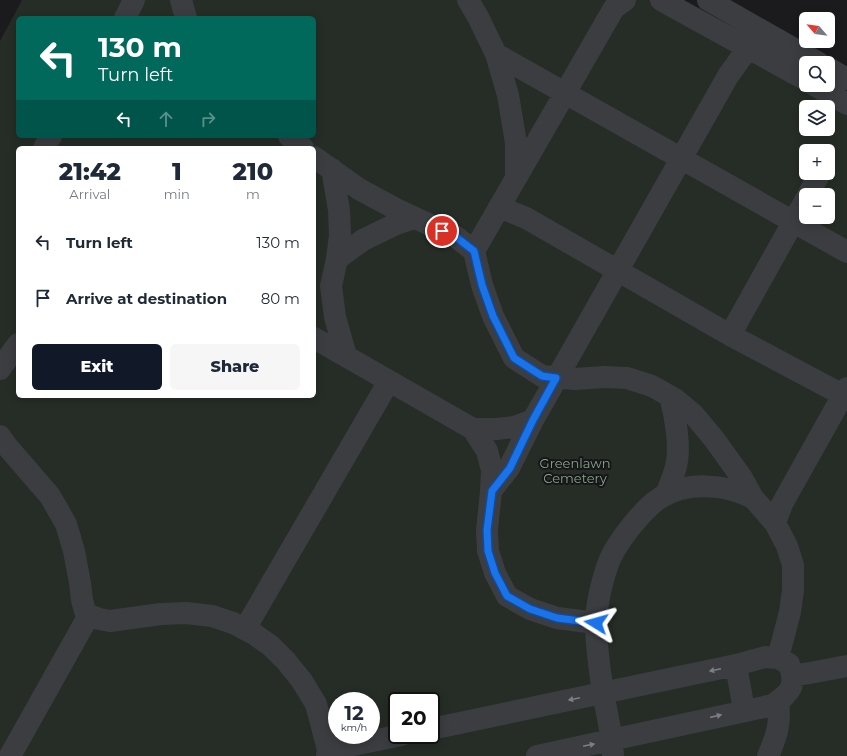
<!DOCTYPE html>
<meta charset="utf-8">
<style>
body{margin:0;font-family:Montserrat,sans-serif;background:#f6f6f7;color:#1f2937;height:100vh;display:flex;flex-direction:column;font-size:15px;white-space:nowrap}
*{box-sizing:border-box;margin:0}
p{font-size:13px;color:#747a83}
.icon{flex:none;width:22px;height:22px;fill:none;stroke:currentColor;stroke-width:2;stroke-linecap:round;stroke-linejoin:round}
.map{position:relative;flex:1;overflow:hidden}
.sheet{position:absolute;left:16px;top:146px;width:300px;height:252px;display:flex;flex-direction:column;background:#fff;border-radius:6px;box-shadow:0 2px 10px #0003}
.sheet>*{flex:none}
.top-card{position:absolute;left:16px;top:16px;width:300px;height:122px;border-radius:6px;box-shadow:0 2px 10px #0003;background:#00695c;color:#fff;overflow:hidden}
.needle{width:26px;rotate:298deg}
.tools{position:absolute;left:799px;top:12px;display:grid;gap:8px}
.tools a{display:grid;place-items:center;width:36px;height:36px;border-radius:6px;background:#fff;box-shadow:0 2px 10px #0003;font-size:20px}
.speed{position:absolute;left:328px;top:692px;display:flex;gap:8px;font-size:20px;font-weight:700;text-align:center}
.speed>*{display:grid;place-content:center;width:52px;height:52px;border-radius:50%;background:#fff;box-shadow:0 2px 10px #0003;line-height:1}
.speed small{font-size:10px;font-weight:400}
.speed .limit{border:2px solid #111;border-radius:6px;background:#fff;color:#111}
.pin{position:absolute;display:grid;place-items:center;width:34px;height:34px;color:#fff;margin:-17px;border:2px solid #fff;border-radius:50%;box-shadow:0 1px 4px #0007}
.me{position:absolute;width:44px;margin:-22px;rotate:278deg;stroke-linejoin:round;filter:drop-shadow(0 0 3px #0008)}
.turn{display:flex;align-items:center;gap:14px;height:84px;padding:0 16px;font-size:18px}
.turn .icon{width:52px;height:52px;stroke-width:2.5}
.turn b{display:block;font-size:28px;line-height:34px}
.lanes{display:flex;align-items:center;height:38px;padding:0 16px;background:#0003;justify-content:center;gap:20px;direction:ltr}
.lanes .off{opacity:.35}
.eta{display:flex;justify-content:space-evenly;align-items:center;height:68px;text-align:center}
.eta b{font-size:24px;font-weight:800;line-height:28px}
.action{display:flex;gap:8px;margin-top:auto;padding:8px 16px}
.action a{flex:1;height:46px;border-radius:6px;background:#111827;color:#fff;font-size:16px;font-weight:800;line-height:46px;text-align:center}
.action a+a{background:#f6f6f7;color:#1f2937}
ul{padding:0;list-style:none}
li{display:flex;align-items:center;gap:12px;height:56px;padding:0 16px}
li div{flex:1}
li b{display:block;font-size:15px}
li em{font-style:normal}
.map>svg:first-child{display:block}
</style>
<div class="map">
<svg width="847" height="756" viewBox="0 0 847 756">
<rect width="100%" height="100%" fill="#1b1b1d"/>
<path fill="#252d26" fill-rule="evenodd" d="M22,0H684L806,85L828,80L847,91V756H0V41ZM18,18H314V136H18ZM806,107H828V129H806ZM18,148H314V396H18ZM806,151H828V173H806ZM806,195H828V217H806ZM337,701H371V735H337ZM397,701H431V735H397Z"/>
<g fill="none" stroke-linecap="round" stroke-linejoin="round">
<path stroke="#3c3d41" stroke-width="22" d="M181,0L186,18
M468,0L478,17L496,54L847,252
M625,0L614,8L474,251L482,285L493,316L514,358L542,376L575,379L605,377L627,378L652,386L675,399L694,415L714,439L742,478L753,498L775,523L787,546L793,565V590L790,612L778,658
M661,0L750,49
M708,0L819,63
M125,18L134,0
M496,54L508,95L516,143V177
M828,68L847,79
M814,85L847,104
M289,136L303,148
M44,148L51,136
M314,157L359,189L396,209L456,237L474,251
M332,169L339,210L340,235L337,259L331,286L335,317L346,356
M808,195L820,173
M499,207L526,218L730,335L843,395L847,388
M337,259L363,240L396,224L414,218
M730,335L806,199
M314,338L473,429H496L514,427L533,420L728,76L743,55L750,49L806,80
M0,369L18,344
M473,429L487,451L492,470L491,491L487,530L488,551L495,573L507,596L530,609L557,618L596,623
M0,436L6,445L50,496L66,524L74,551L80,583L82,600L85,611L89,615L99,619L110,621L161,614L186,613L212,616L233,623L254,634L271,646L286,661L302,681L316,704L328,750L327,756
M491,491L509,468L533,420
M666,495C669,486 674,476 676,466C681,447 675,415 670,396
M775,523L782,504L843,395L847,398
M245,629L389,381
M736,665L744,710
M793,676L847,666
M431,729L736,665L765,657L778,658L789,664C797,686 791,692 773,705L537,756
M328,750L402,735
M10,756L89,615
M613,756C612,734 607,714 603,693C600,671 596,647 596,624C596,605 603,576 610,559C618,541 643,509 660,498C687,481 725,484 753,498
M768,756C777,735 781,724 778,701"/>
</g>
<defs><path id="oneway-solid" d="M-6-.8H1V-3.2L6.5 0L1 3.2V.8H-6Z"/></defs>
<g fill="#7b7e84">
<use href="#oneway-solid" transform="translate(715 670) rotate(168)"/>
<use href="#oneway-solid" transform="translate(574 699) rotate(168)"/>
<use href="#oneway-solid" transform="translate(716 716) rotate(-13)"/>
<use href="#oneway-solid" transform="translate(589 745) rotate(-12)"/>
</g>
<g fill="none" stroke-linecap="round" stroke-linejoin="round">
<g stroke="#114b97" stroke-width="10">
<path id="route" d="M442,231L456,237L474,251L482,285L493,316L514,358L542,376L556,378L533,420L510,468L492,491L487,530L488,551L495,573L507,596L530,609L557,618L596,623"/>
</g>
<use href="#route" stroke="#1a73e8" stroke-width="7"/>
</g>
<g text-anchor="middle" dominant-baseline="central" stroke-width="4" stroke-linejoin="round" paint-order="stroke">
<g font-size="13" fill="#87a488" stroke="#161618">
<text x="575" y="463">Greenlawn<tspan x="575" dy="15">Cemetery</tspan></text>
</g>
</g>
</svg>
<div class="tools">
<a><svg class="needle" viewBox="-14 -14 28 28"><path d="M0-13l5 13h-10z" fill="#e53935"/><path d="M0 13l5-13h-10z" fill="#747a83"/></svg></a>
<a><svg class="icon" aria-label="search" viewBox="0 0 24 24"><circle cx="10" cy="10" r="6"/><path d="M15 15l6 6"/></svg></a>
<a><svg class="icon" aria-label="layers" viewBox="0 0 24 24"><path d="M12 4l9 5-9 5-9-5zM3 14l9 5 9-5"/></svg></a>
<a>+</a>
<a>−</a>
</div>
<div class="speed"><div>12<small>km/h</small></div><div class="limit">20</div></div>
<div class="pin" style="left:442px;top:231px;background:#d93025"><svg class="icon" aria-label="arrive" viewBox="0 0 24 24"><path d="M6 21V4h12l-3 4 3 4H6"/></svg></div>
<svg class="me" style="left:596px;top:623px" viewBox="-20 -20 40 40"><path d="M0-17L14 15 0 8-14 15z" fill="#1a73e8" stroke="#fff" stroke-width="4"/></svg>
<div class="top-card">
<div class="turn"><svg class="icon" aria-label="left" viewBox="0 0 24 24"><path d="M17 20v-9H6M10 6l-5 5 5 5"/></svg><div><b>130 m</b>Turn left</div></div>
<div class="lanes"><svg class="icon" aria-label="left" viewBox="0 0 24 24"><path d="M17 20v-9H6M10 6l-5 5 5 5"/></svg><svg class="icon off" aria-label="ahead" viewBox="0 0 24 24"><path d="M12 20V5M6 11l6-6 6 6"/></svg><svg class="icon off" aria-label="right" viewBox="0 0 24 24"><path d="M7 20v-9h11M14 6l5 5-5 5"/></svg></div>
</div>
<section class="sheet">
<div class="eta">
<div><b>21:42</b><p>Arrival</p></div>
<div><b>1</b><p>min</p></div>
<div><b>210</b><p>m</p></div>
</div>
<ul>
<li><svg class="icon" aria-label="left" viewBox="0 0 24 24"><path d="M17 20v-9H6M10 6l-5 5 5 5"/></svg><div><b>Turn left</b></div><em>130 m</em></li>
<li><svg class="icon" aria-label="arrive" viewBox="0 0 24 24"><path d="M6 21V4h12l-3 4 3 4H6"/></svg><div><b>Arrive at destination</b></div><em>80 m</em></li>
</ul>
<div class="action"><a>Exit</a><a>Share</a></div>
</section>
</div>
